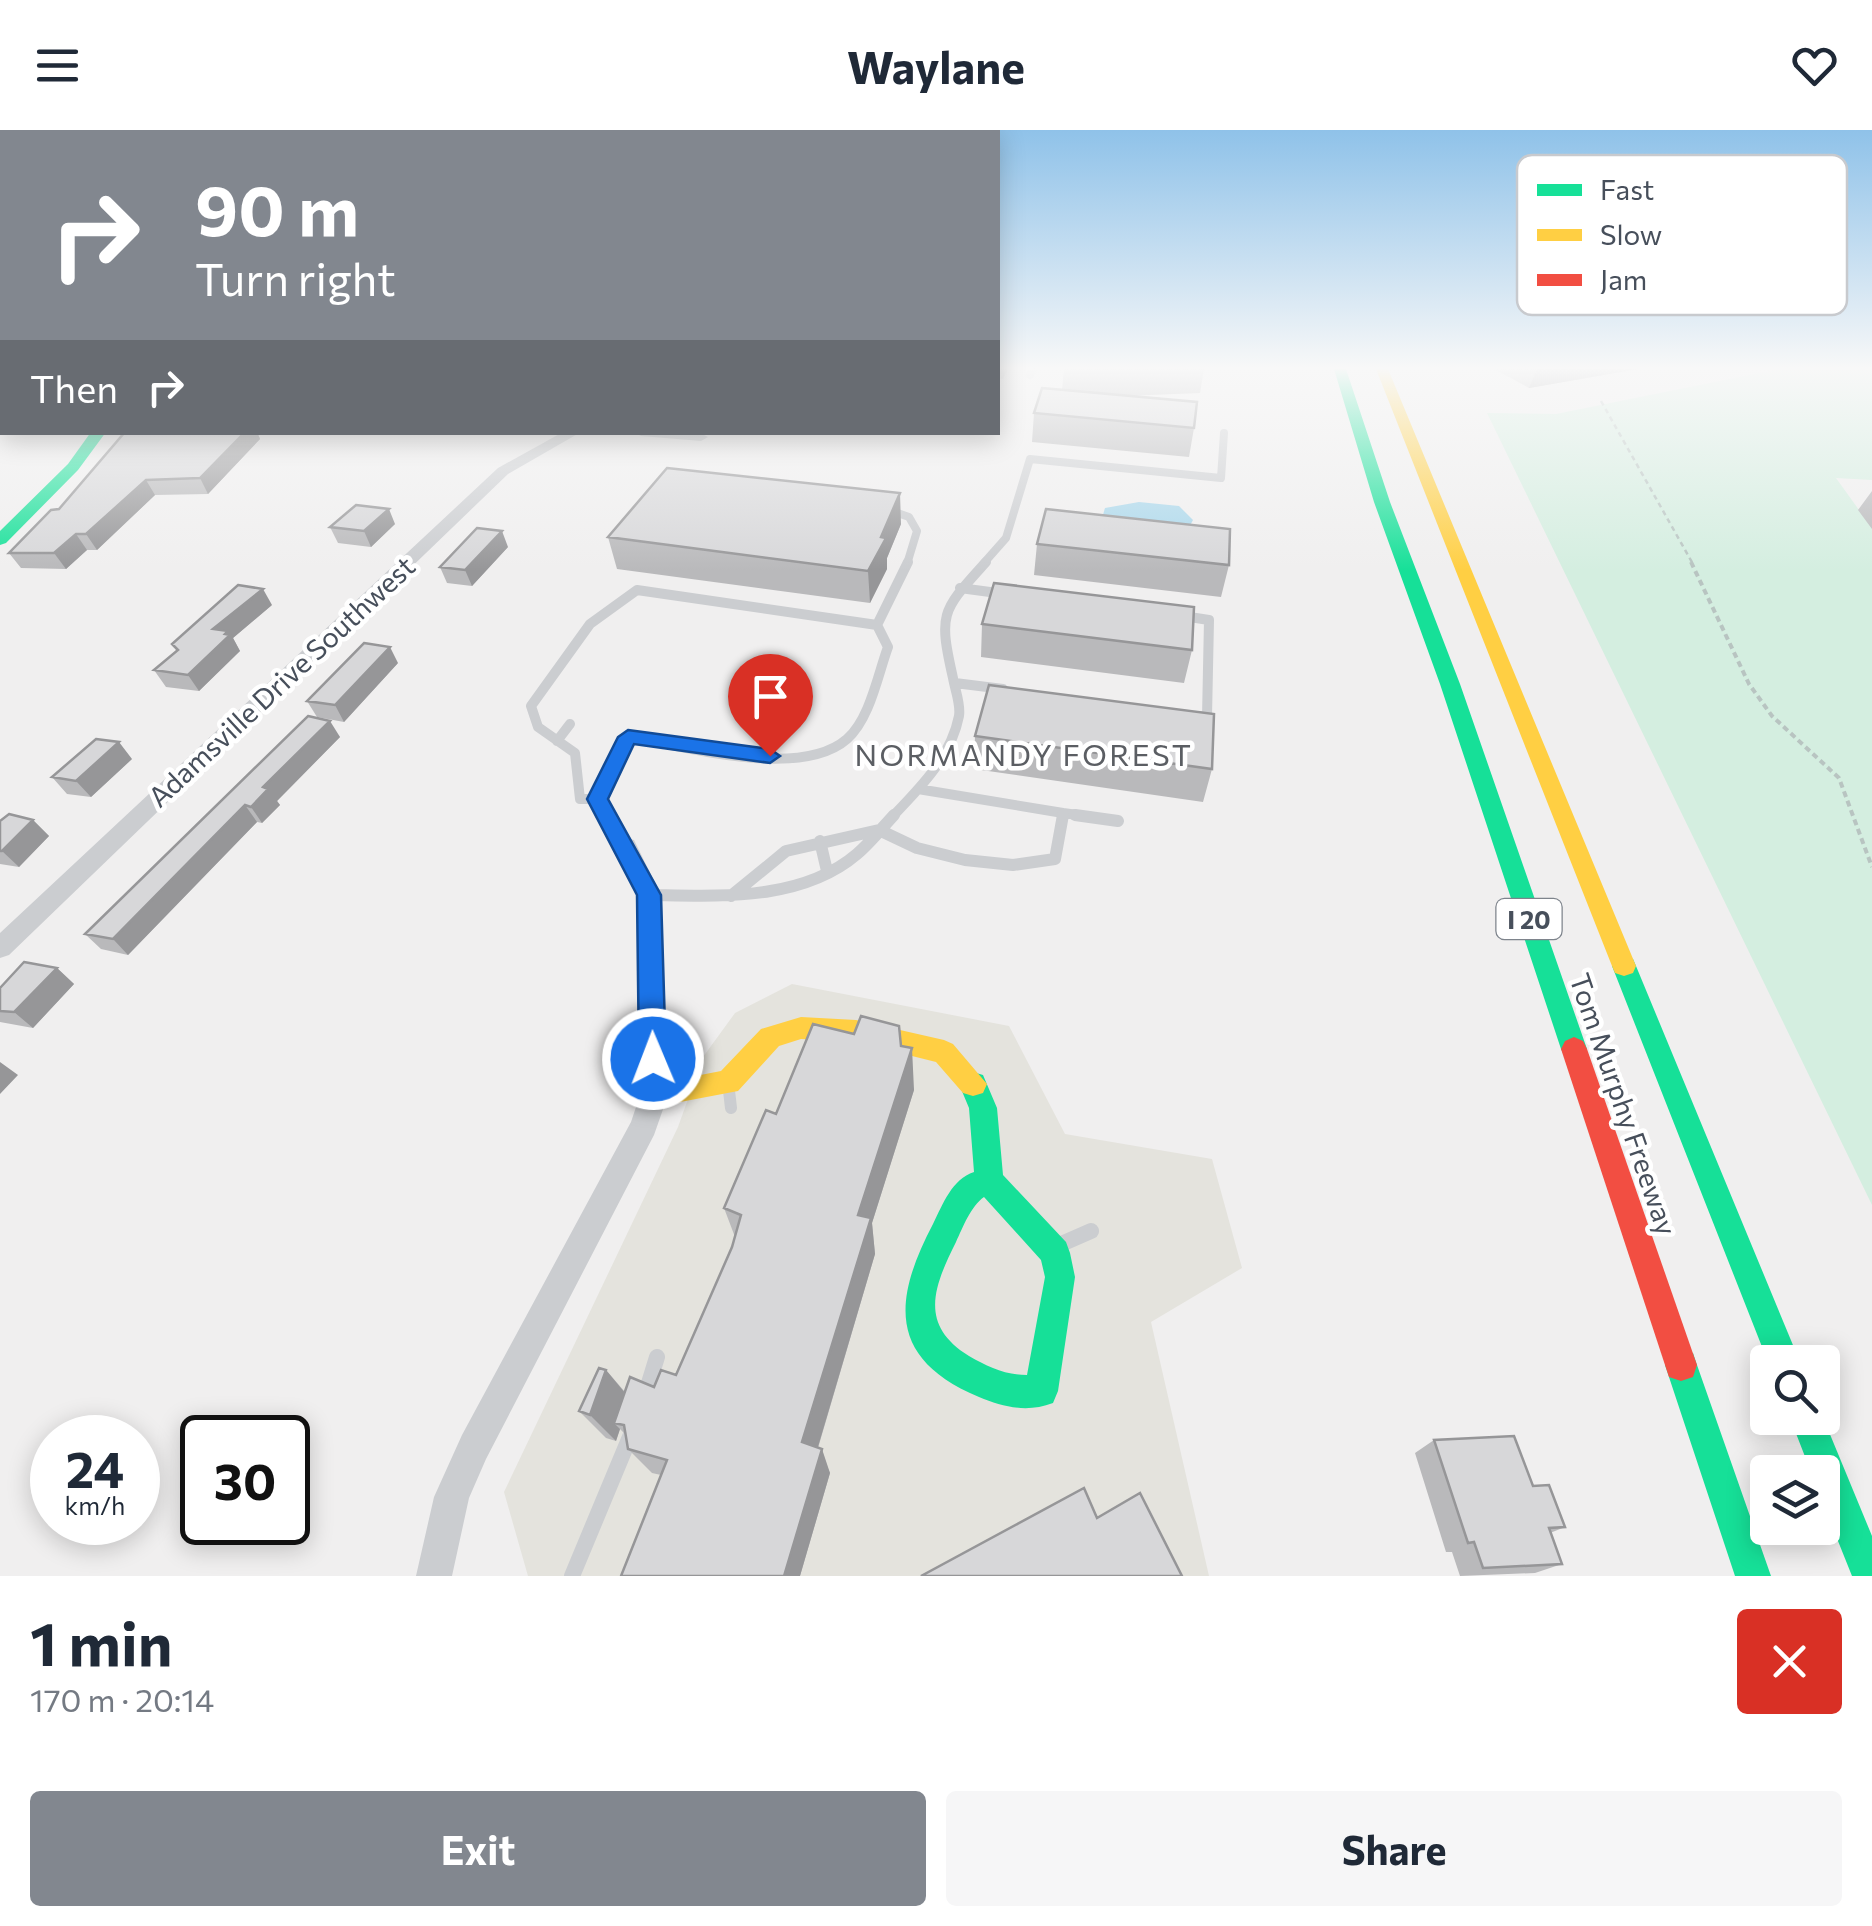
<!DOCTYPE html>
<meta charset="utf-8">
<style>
body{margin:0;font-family:Commissioner,sans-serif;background:#f6f6f7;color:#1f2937;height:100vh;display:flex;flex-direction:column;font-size:38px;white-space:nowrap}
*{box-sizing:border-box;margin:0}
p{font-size:32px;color:#747a83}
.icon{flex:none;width:55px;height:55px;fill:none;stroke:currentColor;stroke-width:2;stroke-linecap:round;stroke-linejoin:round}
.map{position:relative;height:1446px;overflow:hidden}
.panel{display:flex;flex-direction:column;background:#fff;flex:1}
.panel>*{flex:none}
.top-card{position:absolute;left:0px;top:0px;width:1000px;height:305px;box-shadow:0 5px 25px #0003;background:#82878f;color:#fff;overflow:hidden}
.buttons{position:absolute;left:1750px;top:1215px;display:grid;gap:20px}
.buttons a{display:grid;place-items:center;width:90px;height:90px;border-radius:10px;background:#fff;box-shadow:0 5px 25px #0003;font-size:50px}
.speed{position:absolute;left:30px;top:1285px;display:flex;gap:20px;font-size:50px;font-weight:700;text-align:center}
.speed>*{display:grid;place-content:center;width:130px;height:130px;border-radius:50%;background:#fff;box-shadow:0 5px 25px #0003;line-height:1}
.speed small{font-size:25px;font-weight:400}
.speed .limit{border:5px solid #111;border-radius:15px;background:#fff;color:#111}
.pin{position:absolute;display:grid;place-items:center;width:85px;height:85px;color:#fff;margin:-102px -42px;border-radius:50% 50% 50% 0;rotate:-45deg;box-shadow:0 0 10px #0007}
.pin .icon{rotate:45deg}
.me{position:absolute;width:110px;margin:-55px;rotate:359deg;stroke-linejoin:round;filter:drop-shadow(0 0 8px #0008)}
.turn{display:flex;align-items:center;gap:35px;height:210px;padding:0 30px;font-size:45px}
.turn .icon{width:130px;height:130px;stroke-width:2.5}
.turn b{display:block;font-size:70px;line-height:85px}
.then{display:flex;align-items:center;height:95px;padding:0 30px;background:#0003;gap:20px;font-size:38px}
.round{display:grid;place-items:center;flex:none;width:105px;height:105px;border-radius:10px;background:#f6f6f7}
.summary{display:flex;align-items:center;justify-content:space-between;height:170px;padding:0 30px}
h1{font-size:60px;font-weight:700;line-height:75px}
.button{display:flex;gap:20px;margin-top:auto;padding:20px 30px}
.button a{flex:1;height:115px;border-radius:10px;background:#82878f;color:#fff;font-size:40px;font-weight:700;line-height:115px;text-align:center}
.button a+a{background:#f6f6f7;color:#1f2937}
header{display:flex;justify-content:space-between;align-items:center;height:130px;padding:0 30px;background:#fff;font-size:45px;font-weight:700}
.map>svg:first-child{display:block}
</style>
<header><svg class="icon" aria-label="menu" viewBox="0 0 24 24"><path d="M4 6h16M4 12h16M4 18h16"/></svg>Waylane<svg class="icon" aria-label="heart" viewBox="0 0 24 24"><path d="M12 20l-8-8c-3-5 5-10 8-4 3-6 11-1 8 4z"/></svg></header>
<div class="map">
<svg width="1872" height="1446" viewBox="0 0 1872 1446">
<rect width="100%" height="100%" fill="#f0efef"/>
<path fill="#e4e3dd" d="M792,854L1009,896L1065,1004L1212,1029L1242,1138L1151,1192L1209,1446H528L504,1362L678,997L703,927L735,883Z"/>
<path fill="#d4eee0" d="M1779,239H1872V350L1836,348L1872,398V1075L1487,283L1556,284Z"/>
<path fill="#a9d7eb" d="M1139,372L1179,376L1193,390L1187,401L1102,388L1105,378Z"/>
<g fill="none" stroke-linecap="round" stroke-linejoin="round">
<path stroke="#b8c4c1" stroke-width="2.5" stroke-dasharray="5 4" stroke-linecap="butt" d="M1601,271L1693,434"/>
<path stroke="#b8c4c1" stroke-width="4" stroke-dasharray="6 4" stroke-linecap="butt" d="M1691,432L1749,554L1772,586L1839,648L1872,737"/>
<path stroke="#cbcdd0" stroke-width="8" d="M1030,245L1033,239
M889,380L909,387L917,401L907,434
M983,434L1006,408L1030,329L1221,348L1224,303"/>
<path stroke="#cbcdd0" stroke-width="10" d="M960,458L1005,464
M637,460L877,495L888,517C878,544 870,589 847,609C800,650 685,616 628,607L598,669H580L575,623L538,597L531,576L590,494Z
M1183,486L1209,490L1207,587L1200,586
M877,495L908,432
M955,553L1003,559
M557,611L570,594
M918,659L1063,683L1062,687
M598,669L609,687
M1063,683L1092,687
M892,687C920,658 951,627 959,586C961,574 955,560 953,548C938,482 942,481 986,432"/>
<path stroke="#cbcdd0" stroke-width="12" d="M607,685L626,716
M1075,685L1118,691
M820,711L827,741
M649,765C717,766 801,772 857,724C870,713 882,698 894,685
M731,766L786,721L879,700L917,718L965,730L1013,735L1055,729L1063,685
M728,952L731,978"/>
<path stroke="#cbcdd0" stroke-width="16" d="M1059,1115L1091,1101
M645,1266L657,1227
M572,1446L632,1302"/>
<path fill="#cbcdd0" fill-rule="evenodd" d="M563,302H581L508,344L9,825L0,828V803L498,338Z
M634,302H698L708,307L701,311L641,306Z
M626,708L634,710L661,765L668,965L654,1005L486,1329L469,1368L452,1446H416L434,1367L462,1305L631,992L640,965L637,765L615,716Z"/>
<path fill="#16e098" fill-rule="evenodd" d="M1334,239H1346L1390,372L1460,554L1587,919L1583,927L1574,931L1565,927L1561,919L1440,554L1374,372Z
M91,302H106L78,340L6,413L0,415V401L68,334Z
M1624,826L1633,829L1636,836L1800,1232H1768L1612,836L1615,829Z
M973,942L983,945L997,978L1003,1045L1066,1112L1070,1123L1075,1147L1058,1261L1053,1273C1027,1283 1003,1277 979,1267C889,1229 892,1172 933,1094C943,1074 952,1049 974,1042L969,978L959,954L963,945ZM984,1067L1041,1130L1045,1147L1027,1245C1005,1245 988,1237 969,1226C919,1195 933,1158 956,1112C963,1097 971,1076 984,1067Z
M1681,1219L1693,1223L1697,1235L1771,1446H1735L1665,1235L1669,1223Z
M1822,1285L1872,1406V1446H1852L1822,1371V1342H1811L1790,1288H1822Z"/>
<path fill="#ffcf43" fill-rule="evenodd" d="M1376,239H1388L1636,836L1633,843L1624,846L1615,843L1612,836Z
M801,887L856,890L944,910L953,914L987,954L983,963L973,966L963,963L936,932L856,912L801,909L779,916L738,961L654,977L644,974L640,965L644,956L721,941L761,899Z"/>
<path fill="#f24e42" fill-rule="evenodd" d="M1574,907L1583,911L1587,919L1697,1235L1693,1247L1681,1251L1669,1247L1665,1235L1561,919L1565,911Z"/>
</g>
<path fill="#b9b9bb" d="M998,239H1008L1003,249L998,248Z
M1064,239H1204L1200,263L1125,266L1194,298L1189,327L1032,312L1034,283L1062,260Z
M1494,239H1638L1529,258Z
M125,302H257L260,309L208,364L155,365L97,420H87L66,439L21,438L9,423L59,379Z
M1872,361V399L1858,380Z
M395,394L371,417L338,413L330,397Z
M901,394L887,428V439L870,473L617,439L608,407Z
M1037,414L1229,435L1221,467L1034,445Z
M508,417L472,456L447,453L440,437Z
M272,475L233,508L240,521L199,561L166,557L154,540L177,521L172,514Z
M982,494L1192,520L1184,553L981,527Z
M398,533L344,592L317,587L307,571Z
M308,586L340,607L277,671L280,675L262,693L257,692L128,825L101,819L85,804Z
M975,606L1212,639L1203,672L974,639Z
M132,629L91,667L67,664L52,647Z
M33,690L49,706L19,737L0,734V691Z
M57,838L74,854L33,898L0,892V858Z
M901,916L914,960L872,1093L875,1124L818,1318L830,1343L800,1446H621L661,1345L652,1343L628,1319L626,1305L620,1299L616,1311L606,1308L579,1281L606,1240L625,1262L654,1257L676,1245L732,1117L735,1107L724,1078L776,984Z
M1434,1310L1533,1356L1565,1397L1550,1403L1562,1434L1535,1443L1460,1446L1452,1422H1446L1415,1323Z"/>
<path fill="#969698" d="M1537,239H1638L1529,258Z
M245,302H257L260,309L208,364L200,348Z
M146,350L155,365L97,420L86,404Z
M900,363L901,394L887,428V439L870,473L868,441Z
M389,379L395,394L371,417L364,401Z
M502,401L508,417L472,456L465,440Z
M76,404L87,420L66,439L54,423Z
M263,459L272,475L233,508L240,521L199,561L188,545L213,499Z
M390,517L398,533L344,592L335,575Z
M330,591L340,607L277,671L280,675L262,693L251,677L263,657Z
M119,612L132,629L91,667L76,651Z
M245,675L257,692L128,825L113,809Z
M33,690L49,706L19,737L2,721Z
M57,838L74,854L33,898L14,882Z
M912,918L914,960L872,1093L875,1124L812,1337L802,1312L858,1085Z
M0,932L18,945L0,964Z
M606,1240L630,1269L614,1293L620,1299L616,1311L590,1285Z
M822,1319L830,1343L800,1446H784Z"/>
<path fill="#d7d7d9" stroke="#969698" stroke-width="2.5" d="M1042,258L1197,272L1194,298L1034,283Z
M125,302H245L200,348L146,350L86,404H76L54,423H9L51,380L59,379Z
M667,338L900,363L881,407L886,408L868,441L608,407Z
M356,375L389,379L364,401L330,397Z
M1046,379L1230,399L1229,435L1037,414Z
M477,398L502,401L465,440L440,437Z
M994,453L1194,477L1192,520L982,494Z
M238,455L263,459L213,499L228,501L225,504L230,505L188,545L154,540L178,520L172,514Z
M364,513L390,517L335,575L307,571Z
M989,555L1214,584L1212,639L975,606Z
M308,586L330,591L263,657L268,659L251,677L245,675L113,809L85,804Z
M96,609L119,612L76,651L52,647Z
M9,684L33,690L2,721H0V691Z
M24,832L57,838L14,882L0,881V858Z
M861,886L899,896L901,916L912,918L858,1085L871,1088L802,1312L822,1319L784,1446H621L667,1330L628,1319L624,1295L614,1293L630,1247L654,1257L661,1240L676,1245L732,1117L741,1085L724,1078L766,980L776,984L813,894L854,904Z
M599,1238L606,1240L590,1285L579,1281Z
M1514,1306L1533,1356L1549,1355L1565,1397L1549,1398L1562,1434L1483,1438L1474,1412L1468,1413L1434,1310Z
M1084,1358L1097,1388L1140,1363L1182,1446H921Z"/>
<linearGradient id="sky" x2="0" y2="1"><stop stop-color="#8fc2e9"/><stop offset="0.54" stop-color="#f8f8f8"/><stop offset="1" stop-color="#f8f8f8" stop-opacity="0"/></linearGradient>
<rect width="1872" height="441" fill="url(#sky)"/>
<path fill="#1a73e8" stroke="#114b97" stroke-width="2.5" d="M628,600L770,619L780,626L770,633L634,614L608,669L661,765L666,929L662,937L653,941L643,937L639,929L637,765L587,669L618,607Z"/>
<g text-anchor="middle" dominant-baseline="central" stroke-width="9" stroke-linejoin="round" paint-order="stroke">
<rect fill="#fff" stroke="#7e848c" stroke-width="2.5" x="1496.5" y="769" width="65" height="40" rx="8"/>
<g font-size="25" font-weight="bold" fill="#474f5b">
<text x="1529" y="789">I 20</text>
</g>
<g font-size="28" fill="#474f5b" stroke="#fff">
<text transform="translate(281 551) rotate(-43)">Adamsville Drive Southwest</text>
<text transform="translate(1624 974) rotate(71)">Tom Murphy Freeway</text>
</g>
<g font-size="30" letter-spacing="2.5" fill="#5b5e63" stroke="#fff">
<text x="1024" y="623">NORMANDY FOREST</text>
</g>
</g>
<rect x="1517" y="25" width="330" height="160" rx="15" fill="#fff" stroke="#c8cace" stroke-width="2.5"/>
<rect x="1537" y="54" width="45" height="12" fill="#16e098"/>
<rect x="1537" y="99" width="45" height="12" fill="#ffcf43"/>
<rect x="1537" y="144" width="45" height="12" fill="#f24e42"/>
<g font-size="28" fill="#474f5b">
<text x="1600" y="70">Fast</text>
<text x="1600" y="115">Slow</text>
<text x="1600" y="160">Jam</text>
</g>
</svg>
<div class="buttons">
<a><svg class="icon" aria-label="search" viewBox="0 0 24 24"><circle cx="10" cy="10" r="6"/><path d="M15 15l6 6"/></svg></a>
<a><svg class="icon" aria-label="layers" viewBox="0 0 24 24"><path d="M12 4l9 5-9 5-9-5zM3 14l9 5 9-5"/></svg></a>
</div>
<div class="speed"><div>24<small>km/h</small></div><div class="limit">30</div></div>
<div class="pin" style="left:770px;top:626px;background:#d93025"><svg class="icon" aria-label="arrive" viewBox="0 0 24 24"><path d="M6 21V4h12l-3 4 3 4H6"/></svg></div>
<svg class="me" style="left:653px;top:929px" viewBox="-20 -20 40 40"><circle r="17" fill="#1a73e8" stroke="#fff" stroke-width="3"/><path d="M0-11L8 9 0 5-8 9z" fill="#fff"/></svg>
<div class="top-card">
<div class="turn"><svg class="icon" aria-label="right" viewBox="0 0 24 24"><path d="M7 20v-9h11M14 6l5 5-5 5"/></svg><div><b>90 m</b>Turn right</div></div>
<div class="then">Then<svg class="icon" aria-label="right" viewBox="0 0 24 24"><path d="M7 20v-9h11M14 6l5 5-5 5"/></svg></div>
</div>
</div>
<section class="panel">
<div class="summary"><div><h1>1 min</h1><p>170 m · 20:14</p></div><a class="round" style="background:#d93025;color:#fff"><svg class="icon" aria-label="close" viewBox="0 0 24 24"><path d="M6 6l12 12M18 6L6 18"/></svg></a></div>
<div class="button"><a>Exit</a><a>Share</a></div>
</section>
